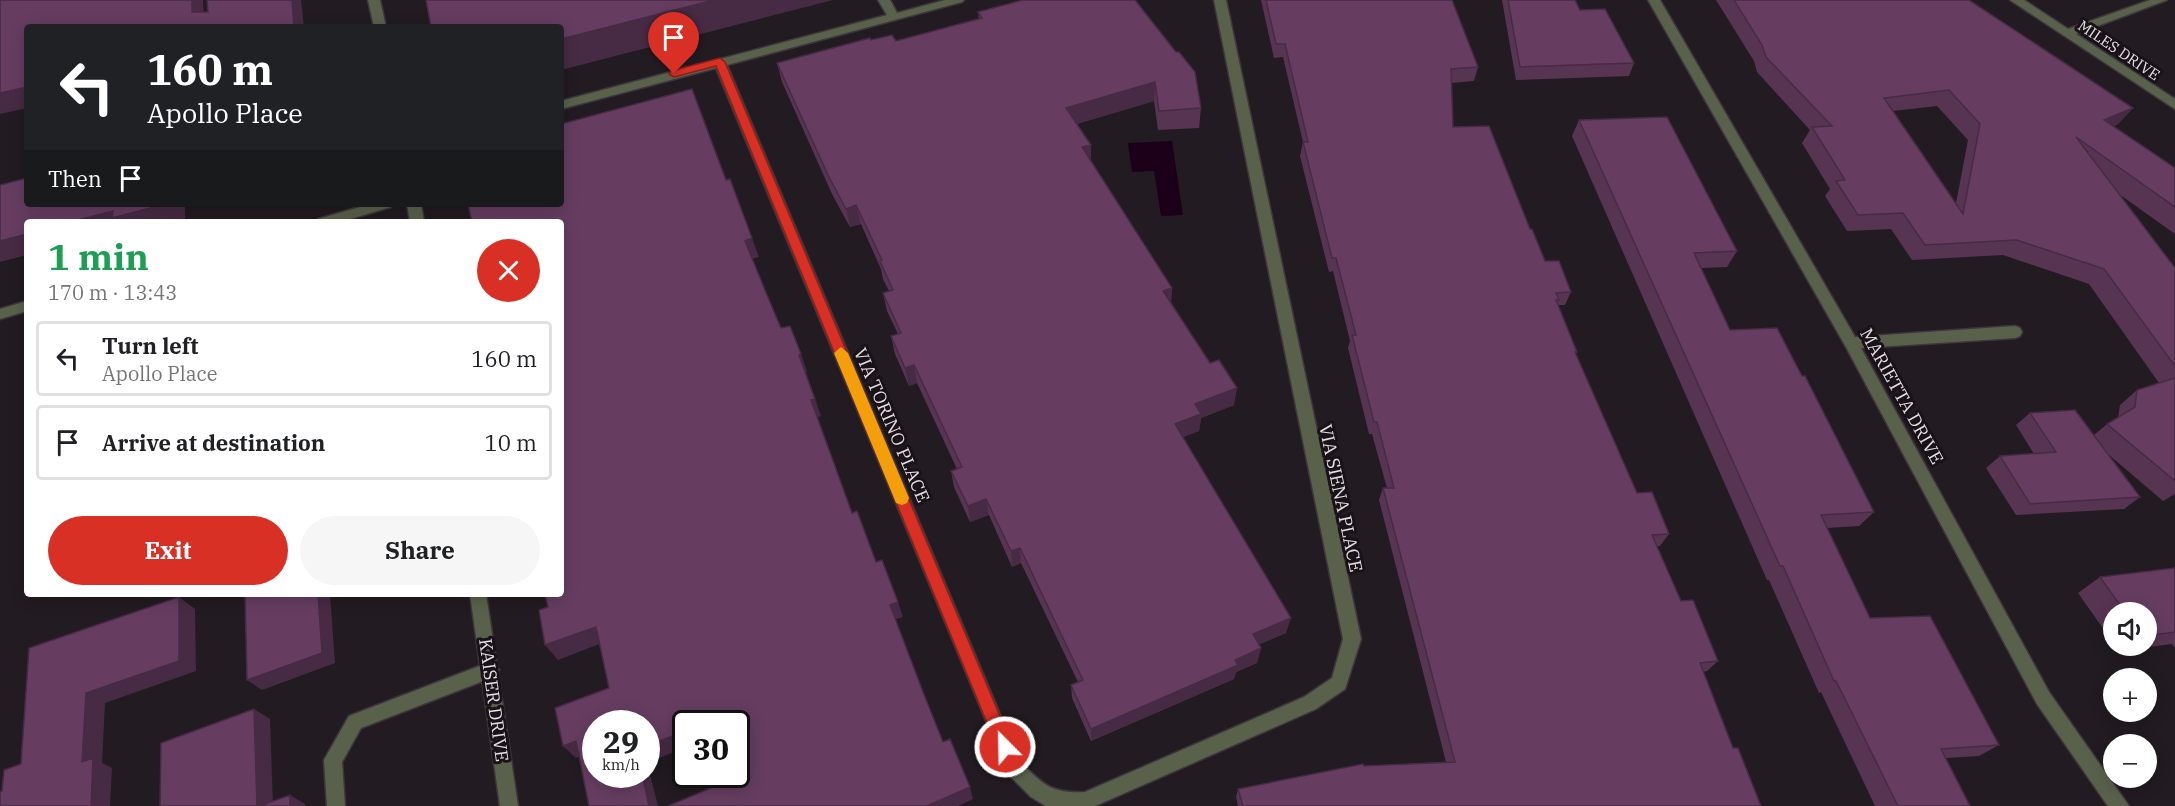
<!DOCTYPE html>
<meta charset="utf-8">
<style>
body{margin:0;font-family:"IBM Plex Serif",serif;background:#f6f6f6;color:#202124;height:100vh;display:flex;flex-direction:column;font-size:22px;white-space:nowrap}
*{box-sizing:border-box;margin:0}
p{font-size:20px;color:#757577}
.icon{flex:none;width:33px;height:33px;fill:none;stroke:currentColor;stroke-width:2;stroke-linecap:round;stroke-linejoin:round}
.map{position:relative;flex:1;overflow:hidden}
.details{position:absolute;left:24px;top:219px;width:540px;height:378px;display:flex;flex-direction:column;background:#fff;border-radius:6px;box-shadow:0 3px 15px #0003}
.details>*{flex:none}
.guide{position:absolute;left:24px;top:24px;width:540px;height:183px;border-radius:6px;box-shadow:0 3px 15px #0003;background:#202124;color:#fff;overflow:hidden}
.fabs{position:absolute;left:2103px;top:602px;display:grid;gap:12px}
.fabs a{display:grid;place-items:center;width:54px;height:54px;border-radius:50%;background:#fff;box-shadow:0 3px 15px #0003;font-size:30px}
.speed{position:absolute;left:582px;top:710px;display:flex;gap:12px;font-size:30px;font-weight:700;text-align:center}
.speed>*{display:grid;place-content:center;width:78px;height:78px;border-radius:50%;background:#fff;box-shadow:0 3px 15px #0003;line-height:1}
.speed small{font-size:15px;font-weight:400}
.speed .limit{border:3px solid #111;border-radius:9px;background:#fff;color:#111}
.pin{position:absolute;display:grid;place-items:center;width:51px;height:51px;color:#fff;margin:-62px -26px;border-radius:50% 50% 50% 0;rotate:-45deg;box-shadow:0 0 6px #0007}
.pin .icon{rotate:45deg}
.me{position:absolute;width:66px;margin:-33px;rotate:337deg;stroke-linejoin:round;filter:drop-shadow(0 0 4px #0008)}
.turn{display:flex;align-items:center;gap:21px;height:126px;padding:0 24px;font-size:27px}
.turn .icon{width:78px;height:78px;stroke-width:2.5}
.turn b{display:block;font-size:42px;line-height:51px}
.then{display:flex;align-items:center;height:57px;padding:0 24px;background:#0003;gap:12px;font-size:22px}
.round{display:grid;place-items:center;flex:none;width:63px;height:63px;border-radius:32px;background:#f6f6f6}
.summary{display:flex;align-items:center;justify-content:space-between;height:102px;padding:0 24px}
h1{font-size:36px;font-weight:700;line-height:45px;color:#1e9e55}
.cta{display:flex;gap:12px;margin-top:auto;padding:12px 24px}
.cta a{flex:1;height:69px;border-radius:36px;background:#d93025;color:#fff;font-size:24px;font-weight:700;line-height:69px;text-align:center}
.cta a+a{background:#f6f6f6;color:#202124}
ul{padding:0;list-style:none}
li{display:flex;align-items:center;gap:18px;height:75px;margin:0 12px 9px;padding:0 12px;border:3px solid #e0e0e0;border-radius:6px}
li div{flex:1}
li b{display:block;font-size:22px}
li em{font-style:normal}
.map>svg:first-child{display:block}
</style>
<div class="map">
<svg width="2175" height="806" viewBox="0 0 2175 806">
<rect width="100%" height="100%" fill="#221b21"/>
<path fill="#1c001a" d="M1172,141L1183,215L1161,216L1154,171L1132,172L1128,143Z"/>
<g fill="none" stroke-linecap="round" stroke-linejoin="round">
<g stroke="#3d363c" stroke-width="3">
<path id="lane" d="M370,204H393L391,207L340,222H316L318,219Z
M27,301V311L0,319V309Z
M490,662L496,664L499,670L496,676L361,728L342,762L345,806H327L324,760L349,716Z"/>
</g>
<g stroke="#3d363c" stroke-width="3">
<path id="street" d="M368,0H380L386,27H374Z
M878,0H890L897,13L945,0H964L962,2L727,65L1020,762C1043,784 1051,794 1085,792L1304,697L1332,678L1343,639L1214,0H1226L1361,639L1345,689L1316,709L1095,806H1046L1031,797L1008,774L716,68L561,109V101L887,15Z
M1648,0H1660L1855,337L2015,326L2020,328L2022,332L2020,336L2015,338L1861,348L2049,692L2129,806H2108L2037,704L1846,347Z
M2010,0H2024L2068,29L2150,0H2167L2076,34L2175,99V109Z
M407,204H421L424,222H410Z
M470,594H486L518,806H500Z"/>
</g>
<use href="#lane" fill="#5a614b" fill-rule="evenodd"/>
<use href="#street" fill="#5a614b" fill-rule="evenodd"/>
</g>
<path fill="#583453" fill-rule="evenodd" d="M1023,0L1201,108L1199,128L1158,130L1154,101L1077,124L1091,145V161L1172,288L1171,303L1234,405L1201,418L1199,431L1183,437L1286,633L1259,644L1261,648L1257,663L1236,672L1234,679L1091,741L1072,698L1071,685L1078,682L1021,563L1012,567L989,515L970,522L954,487L951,471L957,469L917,383L909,386L895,354L891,336L898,334L887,311L883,293L889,291L883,279L881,269L861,224L850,227L832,194L782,82L777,63L871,40L896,41L979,19L978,12Z
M1261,0H1452L1478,67L1474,81L1451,83L1453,127L1530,229L1545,261L1571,292L1565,305H1558L1577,352L1575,354L1637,493L1669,534L1660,546H1657L1681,601L1718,661L1707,671L1703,672L1733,748L1761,806H1238L1236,797L1238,789L1364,766L1446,762L1379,500L1383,488H1387L1372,434H1369L1348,348L1350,341L1333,271L1329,272L1300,156L1303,142L1283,57L1274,58Z
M1502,0H1575L1580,10L1634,63L1629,76L1516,80Z
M1716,0H1969L2133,108L2118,124L2114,126L2175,168V234L2119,194L2175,268V494L2163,501L2108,454L2140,497L2124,509L2016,515L1986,468L2000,456L2034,454L2016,425L2030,413L2094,435L2107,424L2118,418L2120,405L2137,390L2159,383L2089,284L2003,255L1912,260L1891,229L1847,231L1825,196L1830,189L1802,143L1810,130L1757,72L1754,61ZM1937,106L1968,140L1956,203L1893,111Z
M1579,120L1737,251L1727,267L1701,268L1730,330L1802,376L1874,512L1859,526L1827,528L1870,618L1999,745L1979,756L1946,758L1970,806H1875L1821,692L1819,693L1769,580H1767L1572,136Z
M2175,568V648L2172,644L2118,651L2114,645H2146V612H2114V644L2078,593L2100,577Z"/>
<path fill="#472b44" d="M192,0H203L204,27L192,12Z
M292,0H301L304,27H294Z
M714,0H833L561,70V39Z
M1155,82L1154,101L1066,127V108Z
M27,87V108L0,114V93Z
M2133,108L2118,124L2090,135L2104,120Z
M1091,145V164L1082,147Z
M166,204H185V219L175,222H70L113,211Z
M856,205L861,224L850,227L846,209Z
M27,234V255L0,262V241Z
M752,238L759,257L752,259L745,241Z
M1172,288L1171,306L1163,291Z
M801,354L807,372L804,373L799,355Z
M914,365L917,383L909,386L905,368Z
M1237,388L1234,405L1201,418L1199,431L1173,441L1175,424L1195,404Z
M815,399L821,416L816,418L811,400Z
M986,499L989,515L970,522L968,506Z
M1020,548L1021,563L1012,567L1011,551Z
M318,594H330L335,663L262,690L247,680Z
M179,597L195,609L196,671L105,703L102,763L112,768L110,806H91L82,762L86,693Z
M898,602L903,617L894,620L890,605Z
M1291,618L1286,633L1249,649L1253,634Z
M596,627L607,641L558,660L545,645Z
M1261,648L1257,663L1236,672L1234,679L1091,741V729L1235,660Z
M254,709L270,719L273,806H257Z
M721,717L725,723H704Z
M686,731V747L647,763L658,806H649L642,774H646V746Z
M576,741L588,754L576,758L563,746Z
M970,787L973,799L958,806H927Z
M290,795L305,804V806H290Z"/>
<path fill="#663d61" stroke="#472b44" stroke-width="1.5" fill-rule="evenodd" d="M0,0H192V12H208L207,0H292L294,27H27V87L0,93Z
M426,0H714L561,39V27H431Z
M1023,0H1135L1176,52H1179L1195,72L1201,108L1159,111L1155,82L1066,108L1091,145L1082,147L1172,288L1163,291L1210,363L1219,360L1237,388L1195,404L1201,414L1175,424L1291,618L1253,634L1261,648L1235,660L1238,665L1091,729L1071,685L1083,680L1020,548L1011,551L986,499L968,506L951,471L962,467L914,365L905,368L891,336L901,333L883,293L893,290L880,261L882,260L856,205L846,209L828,175L777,63L870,38L871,40L892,35L896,41L982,18L978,12Z
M1266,0H1452L1478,67L1451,69L1453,127L1489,126L1530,229H1532L1545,261H1559L1571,292L1556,293L1559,300H1556L1577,352H1575L1637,493L1652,492L1669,534L1652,535L1681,601L1693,600L1718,661L1700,663L1733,748H1738L1761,806H1243L1238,789L1363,764L1364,766L1455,762L1383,488H1394L1377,422H1374L1352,335H1356L1336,258H1332L1303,142H1308L1285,44H1276Z
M1508,0H1575L1580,10L1605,9L1634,63L1520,67Z
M1734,0H1969L2133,108L2104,120L2175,168V207L2076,137L2175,268V366L2104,269L2017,240L1925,245L1903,213L1858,215L1836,181L1845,180L1812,127L1832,126L1766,57L1762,45ZM1949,90L1980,124L1963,214L1884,98Z
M692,89L726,180L730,179L752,238L745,241L767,295L781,328L790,326L801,354L799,355L815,399L811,400L852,513L857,511L876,562L882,560L898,602L890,605L923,692L943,742L950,739L970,787L927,806H668L737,777L736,774V723H722L721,717L704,723H686V731L646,746V723H596V774H642L649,806H589L576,741L563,746L555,708L609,688L596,627L545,645L539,610L548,607L545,594H561V222H472L468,204H561V124Z
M1667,117L1737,251L1694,253L1730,330L1777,328L1802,376H1805L1874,512L1821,515L1870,618L1930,616L1999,745L1941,749L1970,806H1898L1836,681H1834L1783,566H1780L1579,120Z
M27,178V204H166L112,218L113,211L70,222H27V234L0,241V185Z
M2175,378V481L2107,424L2135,407L2137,390Z
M2075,410L2140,497L2030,504L2000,456L2056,452L2030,413Z
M2175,568V632L2146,636V612H2125L2100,577Z
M245,594H318L322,653L247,680Z
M179,597V661L86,693L82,762L93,758L91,806H0V792L2,791L4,770L21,764L29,648Z
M254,709L257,806H160L161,743Z
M290,795V806H260Z"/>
<path fill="#d93025" stroke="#8d1f18" stroke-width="1.5" d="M720,58L725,62L1013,747L1011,752L1005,755L999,752L716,66L674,77L669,74L671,71Z"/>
<path fill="#f59e0b" d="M841,347L848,353L909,498L907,503L902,505L896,503L894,498L834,353Z"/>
<g text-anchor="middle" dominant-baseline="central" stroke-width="6" stroke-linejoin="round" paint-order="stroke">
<g font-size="15" fill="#e3dee2" stroke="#191218">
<text transform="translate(2119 50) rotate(34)">MILES DRIVE</text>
</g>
<g font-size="18" fill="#e3dee2" stroke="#191218">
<text transform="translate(1902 396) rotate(61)">MARIETTA DRIVE</text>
<text transform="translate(892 425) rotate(67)">VIA TORINO PLACE</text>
<text transform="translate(1341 498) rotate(78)">VIA SIENA PLACE</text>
<text transform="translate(494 700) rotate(82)">KAISER DRIVE</text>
</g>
</g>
</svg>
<div class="fabs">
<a><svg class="icon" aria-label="sound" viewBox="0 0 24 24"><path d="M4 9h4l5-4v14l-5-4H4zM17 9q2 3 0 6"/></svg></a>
<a>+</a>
<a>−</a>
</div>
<div class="speed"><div>29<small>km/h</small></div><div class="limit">30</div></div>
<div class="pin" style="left:674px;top:74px;background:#d93025"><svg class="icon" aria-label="arrive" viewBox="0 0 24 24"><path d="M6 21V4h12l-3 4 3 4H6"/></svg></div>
<svg class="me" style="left:1005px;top:747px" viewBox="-20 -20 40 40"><circle r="17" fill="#d93025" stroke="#fff" stroke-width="3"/><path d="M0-11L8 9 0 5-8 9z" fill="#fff"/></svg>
<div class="guide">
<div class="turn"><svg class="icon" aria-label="left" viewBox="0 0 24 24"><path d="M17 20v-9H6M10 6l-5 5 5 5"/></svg><div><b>160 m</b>Apollo Place</div></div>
<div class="then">Then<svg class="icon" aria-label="arrive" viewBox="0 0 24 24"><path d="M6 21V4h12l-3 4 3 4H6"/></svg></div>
</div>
<section class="details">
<div class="summary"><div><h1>1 min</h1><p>170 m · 13:43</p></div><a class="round" style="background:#d93025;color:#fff"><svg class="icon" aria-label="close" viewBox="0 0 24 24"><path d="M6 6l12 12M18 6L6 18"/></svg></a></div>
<ul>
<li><svg class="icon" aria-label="left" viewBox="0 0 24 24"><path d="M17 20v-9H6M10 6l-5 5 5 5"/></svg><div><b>Turn left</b><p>Apollo Place</p></div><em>160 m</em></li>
<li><svg class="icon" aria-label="arrive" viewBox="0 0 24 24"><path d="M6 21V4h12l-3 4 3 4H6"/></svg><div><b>Arrive at destination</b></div><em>10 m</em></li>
</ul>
<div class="cta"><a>Exit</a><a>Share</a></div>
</section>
</div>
